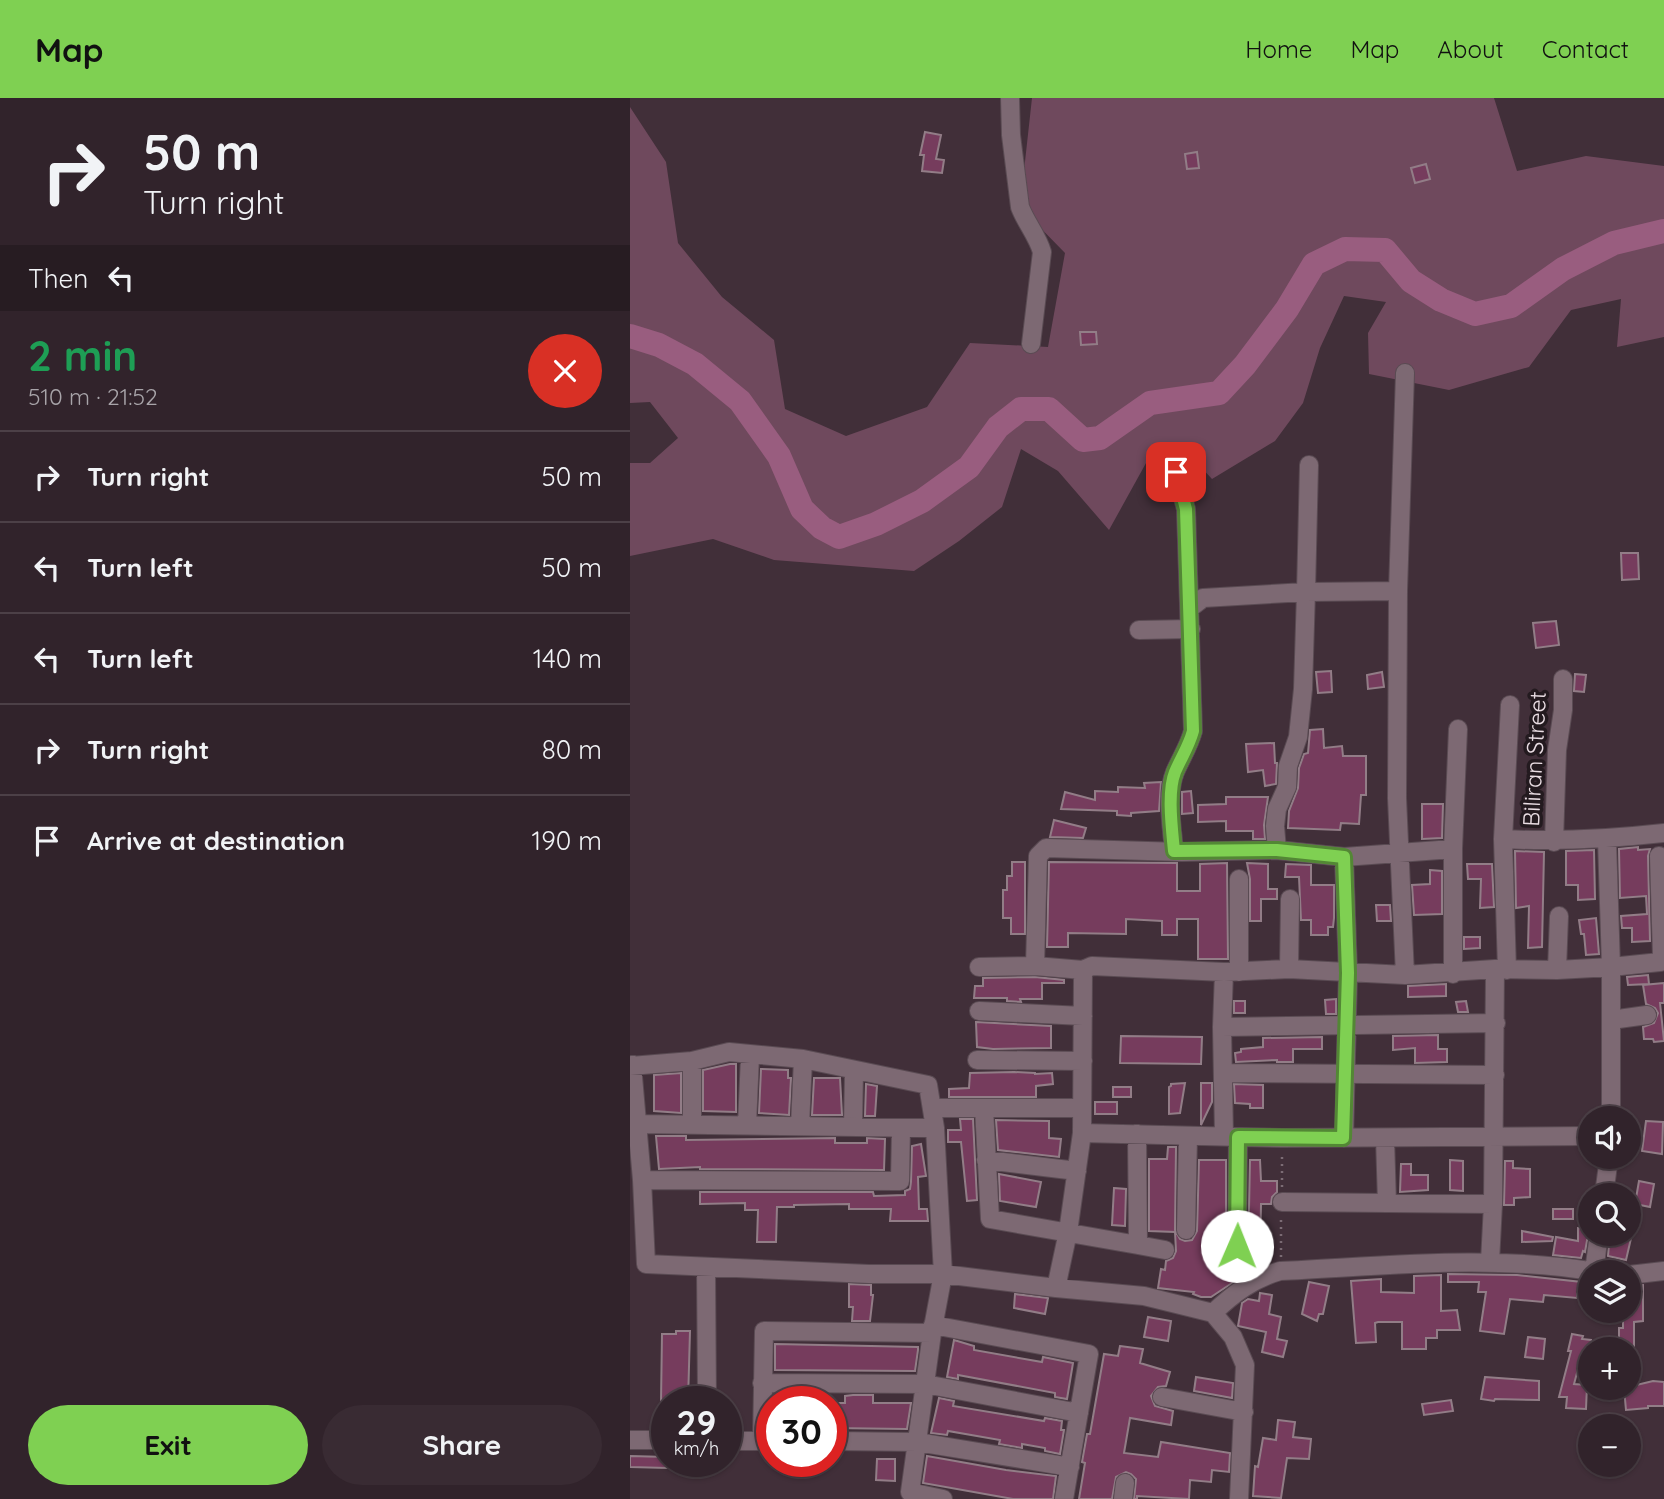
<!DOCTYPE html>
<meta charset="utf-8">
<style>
body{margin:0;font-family:Quicksand,sans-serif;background:#392b33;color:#f1f3f6;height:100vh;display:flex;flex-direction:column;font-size:26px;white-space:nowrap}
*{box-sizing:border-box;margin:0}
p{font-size:23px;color:#a8a4a9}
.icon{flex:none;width:38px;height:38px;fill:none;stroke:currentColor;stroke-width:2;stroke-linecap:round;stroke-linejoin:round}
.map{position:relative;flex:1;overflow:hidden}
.side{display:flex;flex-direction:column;background:#31232b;width:630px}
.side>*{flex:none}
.guide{background:#31232b;color:#f1f3f6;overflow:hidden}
.controls{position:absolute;left:948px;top:1008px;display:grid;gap:14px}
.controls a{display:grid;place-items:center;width:63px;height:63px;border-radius:50%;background:#31232b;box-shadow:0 2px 5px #0004,0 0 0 2px #4c4047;font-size:35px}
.speed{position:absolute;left:21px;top:1288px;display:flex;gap:14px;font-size:35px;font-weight:700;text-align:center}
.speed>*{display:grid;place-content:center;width:91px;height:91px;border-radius:50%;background:#31232b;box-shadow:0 2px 5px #0004,0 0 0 2px #4c4047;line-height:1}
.speed small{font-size:18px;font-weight:400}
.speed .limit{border:10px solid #d22;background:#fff;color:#111}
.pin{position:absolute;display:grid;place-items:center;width:60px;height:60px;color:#fff;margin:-30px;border-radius:14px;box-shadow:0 4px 10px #0006}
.me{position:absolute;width:77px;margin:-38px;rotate:1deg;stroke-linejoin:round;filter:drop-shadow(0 0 5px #0008)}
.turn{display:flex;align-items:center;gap:24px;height:147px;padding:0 28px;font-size:32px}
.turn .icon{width:91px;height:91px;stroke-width:2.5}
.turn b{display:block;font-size:49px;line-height:60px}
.then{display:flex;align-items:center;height:66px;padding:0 28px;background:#0003;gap:14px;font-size:26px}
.round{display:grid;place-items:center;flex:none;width:74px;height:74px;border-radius:37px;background:#392b33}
.overview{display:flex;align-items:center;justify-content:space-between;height:119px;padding:0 28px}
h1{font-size:42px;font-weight:800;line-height:52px;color:#1e9e55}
.cta{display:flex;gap:14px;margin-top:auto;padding:14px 28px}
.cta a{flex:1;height:80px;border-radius:42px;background:#7fd052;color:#111;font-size:28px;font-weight:800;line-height:80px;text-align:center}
.cta a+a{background:#392b33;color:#f1f3f6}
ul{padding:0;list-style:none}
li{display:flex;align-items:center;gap:21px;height:91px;padding:0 28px;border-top:2px solid #4c4047}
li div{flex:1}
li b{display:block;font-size:26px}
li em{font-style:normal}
header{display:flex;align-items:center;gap:42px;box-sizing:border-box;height:98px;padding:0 35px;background:#7fd052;color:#111}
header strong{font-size:33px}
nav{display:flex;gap:38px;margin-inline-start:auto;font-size:24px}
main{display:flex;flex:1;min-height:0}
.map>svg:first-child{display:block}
</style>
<header>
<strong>Map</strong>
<nav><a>Home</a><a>Map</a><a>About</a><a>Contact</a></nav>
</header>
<main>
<section class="side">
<div class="guide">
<div class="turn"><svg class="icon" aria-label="right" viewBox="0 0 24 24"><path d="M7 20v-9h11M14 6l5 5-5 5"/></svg><div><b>50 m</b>Turn right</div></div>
<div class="then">Then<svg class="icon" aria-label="left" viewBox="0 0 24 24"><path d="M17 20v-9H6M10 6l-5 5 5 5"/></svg></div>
</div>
<div class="overview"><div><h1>2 min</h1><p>510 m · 21:52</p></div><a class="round" style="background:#d93025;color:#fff"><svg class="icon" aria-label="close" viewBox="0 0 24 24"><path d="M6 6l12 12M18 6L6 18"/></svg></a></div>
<ul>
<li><svg class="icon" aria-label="right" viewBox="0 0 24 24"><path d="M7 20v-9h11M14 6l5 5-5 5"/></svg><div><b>Turn right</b></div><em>50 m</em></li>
<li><svg class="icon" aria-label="left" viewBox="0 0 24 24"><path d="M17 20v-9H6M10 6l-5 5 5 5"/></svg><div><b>Turn left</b></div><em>50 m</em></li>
<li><svg class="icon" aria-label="left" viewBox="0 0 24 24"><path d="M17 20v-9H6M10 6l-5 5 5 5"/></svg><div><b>Turn left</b></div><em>140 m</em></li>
<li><svg class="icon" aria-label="right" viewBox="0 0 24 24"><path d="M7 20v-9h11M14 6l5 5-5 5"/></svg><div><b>Turn right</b></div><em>80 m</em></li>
<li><svg class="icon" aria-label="arrive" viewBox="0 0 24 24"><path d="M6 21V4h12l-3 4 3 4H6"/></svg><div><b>Arrive at destination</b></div><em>190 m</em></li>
</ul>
<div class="cta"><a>Exit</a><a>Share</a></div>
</section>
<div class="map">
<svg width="1034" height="1401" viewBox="0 0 1034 1401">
<rect width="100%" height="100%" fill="#412f39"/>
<path fill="#6f495d" d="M402,0H864L887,73L956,58L1034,68V239L987,249L991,201L941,212L899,269L819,292L739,276L738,235L756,204L714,198L690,250L673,305L645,343L582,381L556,353L526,347L479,432L428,373L391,351L372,409L329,443L284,473L144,462L83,441L0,458V365H20L48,340L20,304L0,305V9L36,64L48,145L92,199L144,242L155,311L216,338L297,309L340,245L418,249L435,155L390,109Z"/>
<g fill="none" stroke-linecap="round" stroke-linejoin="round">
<path stroke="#995d7f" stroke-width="24" d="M0,238L29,247L65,266L110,303L149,358L172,411L192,430L209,439L246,426L292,403L339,369L368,329L391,311H419L453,342L470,340L520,305L589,295L615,267L657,211L684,166L715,151L755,152L781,183L811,202L845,216L881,208L933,171L984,145L1034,133"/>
</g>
<path fill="#763c5d" stroke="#927d87" stroke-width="2" d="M295,34L311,37L306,61L314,62L312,75L292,73L294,57H290Z
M567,54L569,70L557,71L555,56Z
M796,66L800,81L785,85L781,70Z
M450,234H466L467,246L451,247Z
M991,455H1008L1009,481L992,482Z
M926,523L929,547L906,550L903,525Z
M701,573L702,594L688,595L686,574Z
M752,574L754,589L738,591L737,577Z
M945,576L956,577L954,594L944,593Z
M693,631L694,650L712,648L713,658H736V697H731L729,726L711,725L710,732L658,730L659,713L668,690L669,670L674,656L678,655L680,632Z
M644,645L645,665H647L646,686L635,688L633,672L618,674L616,646Z
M531,684L529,713L501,715V718L487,717V713L431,711L435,694L465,702V693L488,694V689L515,690L514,685Z
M561,693L563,715L552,716V694Z
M596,699H638L634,727L635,741H623V733H596V723L568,724V707L596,706Z
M792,706H813L812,740L792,741Z
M424,722L456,730L453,740L420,739Z
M1008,749V752L1020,751L1018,758L1020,843L1002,844V830H992L991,818L1017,816L1016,798L990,800L989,751Z
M964,752L965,801L948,802V787H936V753Z
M885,753L914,754L912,849L898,850L899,808L886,810Z
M382,764H395V836H381V820H373V792H377V778H382Z
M419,764L547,765V793H570V766L597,765L598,861H568V821H547V837H532V823L496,821V836L438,835V849H417Z
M617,765L638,766V791H647V801H631V823H620V781Z
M656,766L681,767V787H704V820L703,829H698V837H681V822H671L669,779H655Z
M837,766H862L864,809L850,810L851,781H838Z
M800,772L812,773V816L784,817L782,787L800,786Z
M746,807H760L761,823H747Z
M966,820L969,856L956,857L954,836H951L949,822Z
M834,839H850V850L834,851Z
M1018,877L1019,886L998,887L997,879Z
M405,879L434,882V885H412V901H390L391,904L377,903V900H344L345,888H353V880Z
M1034,885V905H1030L1034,943L1024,944L1023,941H1014L1013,929L1024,925L1028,915L1025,910L1016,906L1013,887Z
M816,886V898L778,899V888Z
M706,901V916H696L695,902Z
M604,903H615V915H604Z
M836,903L838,914H828L826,904Z
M346,924L421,928V950L363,951L347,949Z
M808,937V951H817V964L785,965V950L763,952V938Z
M491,938L572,939L571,966L490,965Z
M692,939V951H663V964H647V962L606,964L605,955L611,954V951L633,949V940Z
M100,966H106V1014L73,1013V972Z
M131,971L158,972V980H161L159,1017L129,1015Z
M384,974L405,975V976L422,975L423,986L406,988V999H319V991L339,990L340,975Z
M51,975V1015L24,1013V977Z
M184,980H210L212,1017H182Z
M555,985L550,1015L539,1016V989L541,988V986Z
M571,985H582V1004L571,1027Z
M236,986L247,988L245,1018H235Z
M604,986L633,987V1010H620V1006L605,1005Z
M483,989H501V999H483Z
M465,1004H487V1016H465Z
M330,1021H343L347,1102L337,1103L331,1044H318V1032H331Z
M366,1022L419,1023V1040L431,1041L429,1059L368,1052Z
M1016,1023L1033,1024L1032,1056L1012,1053Z
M26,1038H56V1042L205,1040V1045H237V1040L255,1041L254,1072L70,1071V1069L29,1071Z
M291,1046L296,1078L288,1079L289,1111H297L298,1123H260L261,1111H219V1106L164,1107V1109H147L146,1144H127L128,1112H115V1105L70,1106V1094H243L244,1098L275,1097V1093L280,1091L281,1084L282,1048Z
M538,1049H546L545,1132L550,1141L555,1143L562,1142L567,1133L569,1062H596V1158L618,1161L620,1062H630L631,1083H647V1094L642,1099L641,1106H631L630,1162L634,1163L633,1167L617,1175L581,1199H571L563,1196L564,1194L528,1190L531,1171L535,1172L536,1163L543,1160L546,1153L545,1134L519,1133V1061H537Z
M820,1062L833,1063V1093L820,1092Z
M875,1063H883V1070L900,1071V1099L884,1100V1107H874Z
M771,1066H781V1077H798V1092L770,1094Z
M369,1076L411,1084L406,1109L370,1103Z
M1009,1083L1024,1086L1020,1109L1005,1106Z
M484,1090L496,1091L495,1128L482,1127Z
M923,1111H943V1121H923Z
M948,1130L959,1131L955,1154L953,1153L951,1160L923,1157L926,1139L948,1143Z
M892,1133L923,1139L922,1143L892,1144Z
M980,1136H1002L996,1162L978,1158Z
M818,1176L887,1177L961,1185V1196H947V1200L914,1197L913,1204L880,1201L874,1236L850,1233L856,1194H848L849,1184H818Z
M811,1177V1213L827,1212L830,1232H807V1240H796V1251H772V1224H748L745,1225L746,1244L726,1245L721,1183L751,1181V1194L784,1195V1178Z
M679,1184L699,1188L693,1216H689L687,1223L672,1216Z
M219,1186L241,1187V1197H243L240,1223H222L223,1209H219Z
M1013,1187V1223L1004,1224V1251H989V1230H993V1213H999V1188Z
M630,1195L642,1197L639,1216L651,1219L647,1241L657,1243L653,1259L632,1254L636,1234L608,1228L612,1205L618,1201L629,1203Z
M385,1196L418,1200L415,1216L384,1210Z
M518,1219L541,1223L538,1243L514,1239Z
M46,1233H60L58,1304H31L32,1236H46Z
M942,1236L953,1238L952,1241L961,1242V1260H951L944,1286L957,1287L956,1311L936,1310L937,1299H929L941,1253H938Z
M898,1239L915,1241L913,1261L895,1259Z
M324,1242L344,1248V1252L412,1264L413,1259L443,1265L437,1301L425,1299V1295L328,1277V1281L317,1279Z
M145,1246L288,1249V1252L285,1273L145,1272Z
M490,1248L513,1251L510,1265L540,1274L536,1288L528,1289L521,1298L525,1308L543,1313L541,1327L500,1320L494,1355L528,1359L531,1344L600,1355L599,1374L582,1372L581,1384L560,1382L559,1401L507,1398V1401H504L506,1381L501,1376L496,1374L486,1379L482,1401H449L455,1365L452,1364L457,1336H460L474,1256L488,1258Z
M566,1279L603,1285L602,1300L564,1293Z
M855,1279L909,1283V1302L865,1301L864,1303L851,1301Z
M1023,1283L1034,1284V1308H1018V1310L996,1312L994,1290Z
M223,1297H243V1305H281L277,1331L201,1330V1305H215V1298Z
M309,1300L324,1303L323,1308L414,1323L415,1320L432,1323L431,1332H434L430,1356L415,1353V1350L392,1346V1350L369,1346L370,1342L318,1333L317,1337L301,1335Z
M821,1302L823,1313L794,1317L792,1306Z
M648,1322L665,1324L663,1339L681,1341L679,1361L657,1360L651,1400L623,1398L625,1368L628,1369L633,1340L646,1342Z
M0,1358L37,1359V1370L0,1369Z
M297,1358L376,1372L426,1378L423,1401H383L293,1385Z
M247,1361H265V1383L246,1382Z"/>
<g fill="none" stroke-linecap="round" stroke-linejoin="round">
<g stroke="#5a4b53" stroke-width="20">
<path id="minor" d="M380,0L381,37L390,109C396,125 407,137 412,154L401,246
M768,493L775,275
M560,510L573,500L676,494L679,367
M509,532L561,531
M873,741L880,607
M977,742L981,869L1030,864L1032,859L1029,758
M924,744L927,652L933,612V581
M823,751L828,631
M647,752L645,728L647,711L657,689L658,668L668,639L673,591L676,494L768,493L767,700L775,877
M544,753C542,729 536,696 545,674C551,660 559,648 563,633L556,411L546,374
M405,868L408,758L416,750L552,754L647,752L714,759L823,751V876
M349,869L405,868L453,872
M659,871L660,801
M877,872L873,741C928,744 980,741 1034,735
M927,872L929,818
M594,874L592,929L594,1038
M609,874V781
M349,913L453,918
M981,922L1017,917
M592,929L866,925
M347,962L453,963
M62,963V1027
M2,967L12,1082L16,1166L239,1176H313L426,1190L514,1198L583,1215L603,1239L615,1267L609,1401
M0,968L62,963L99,954L173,961L298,987L305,1030L313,1176L302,1235L280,1394L313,1401
M593,975L865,977
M303,1010H452
M354,1010L360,1121L508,1147L507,1036
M8,1026L305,1030
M117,1027L120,958
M170,1028L173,961
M223,1029L224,973
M452,1035L652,1040L961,1038
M714,1040L718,875L714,759
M755,1040L757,1105
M356,1062L447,1073
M12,1082L270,1083L271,1030
M974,1097L979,1059
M652,1104L863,1106
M556,1132L558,1038
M508,1147L535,1152
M607,1148L608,1039
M860,1164L863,1106L865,871
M76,1169L77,1304
M964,1174L969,1136
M999,1177L1034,1173
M426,1190L438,1134L452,1035L453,872L462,868L594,874L659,871L775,877L865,871L927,872L981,869V1020
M583,1215C604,1195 623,1181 650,1173C756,1168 862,1156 967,1174
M303,1227L459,1256L434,1401
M132,1285L295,1286L449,1315
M532,1299L614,1314
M0,1342H37
M96,1343H142
M132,1343L134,1233L302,1235
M201,1343L287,1344L440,1369
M493,1401L495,1385"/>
</g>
<path stroke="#7c6c75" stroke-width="2.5" stroke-dasharray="2 5" stroke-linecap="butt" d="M652,1089V1054
M651,1159V1120"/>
<use href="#minor" stroke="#7d6973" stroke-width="18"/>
</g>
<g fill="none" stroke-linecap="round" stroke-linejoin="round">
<g stroke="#538735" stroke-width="18">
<path id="route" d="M546,374L556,411L563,633C559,648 551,660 545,674C537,694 542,731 544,753L647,752L714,759L718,875L713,1040L608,1039L607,1148"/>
</g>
<use href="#route" stroke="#7fd052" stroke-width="12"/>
</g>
<g text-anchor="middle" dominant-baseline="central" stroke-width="7" stroke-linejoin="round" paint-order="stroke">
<g font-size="23" fill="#eadee4" stroke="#231a1f">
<text transform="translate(904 661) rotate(-87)">Biliran Street</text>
</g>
</g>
</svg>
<div class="controls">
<a><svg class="icon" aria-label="sound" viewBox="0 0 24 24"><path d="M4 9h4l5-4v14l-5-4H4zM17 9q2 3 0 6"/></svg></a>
<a><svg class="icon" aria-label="search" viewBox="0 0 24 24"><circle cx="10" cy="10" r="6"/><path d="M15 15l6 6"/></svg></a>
<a><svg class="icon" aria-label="layers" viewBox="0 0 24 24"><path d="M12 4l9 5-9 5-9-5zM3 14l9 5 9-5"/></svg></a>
<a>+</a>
<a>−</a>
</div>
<div class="speed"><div>29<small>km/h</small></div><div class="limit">30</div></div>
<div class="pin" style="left:546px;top:374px;background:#d93025"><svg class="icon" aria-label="arrive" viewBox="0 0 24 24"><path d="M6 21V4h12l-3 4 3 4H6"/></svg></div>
<svg class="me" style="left:607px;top:1148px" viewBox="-20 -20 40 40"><circle r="19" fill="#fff"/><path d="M0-13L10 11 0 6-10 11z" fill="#7fd052"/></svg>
</div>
</main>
